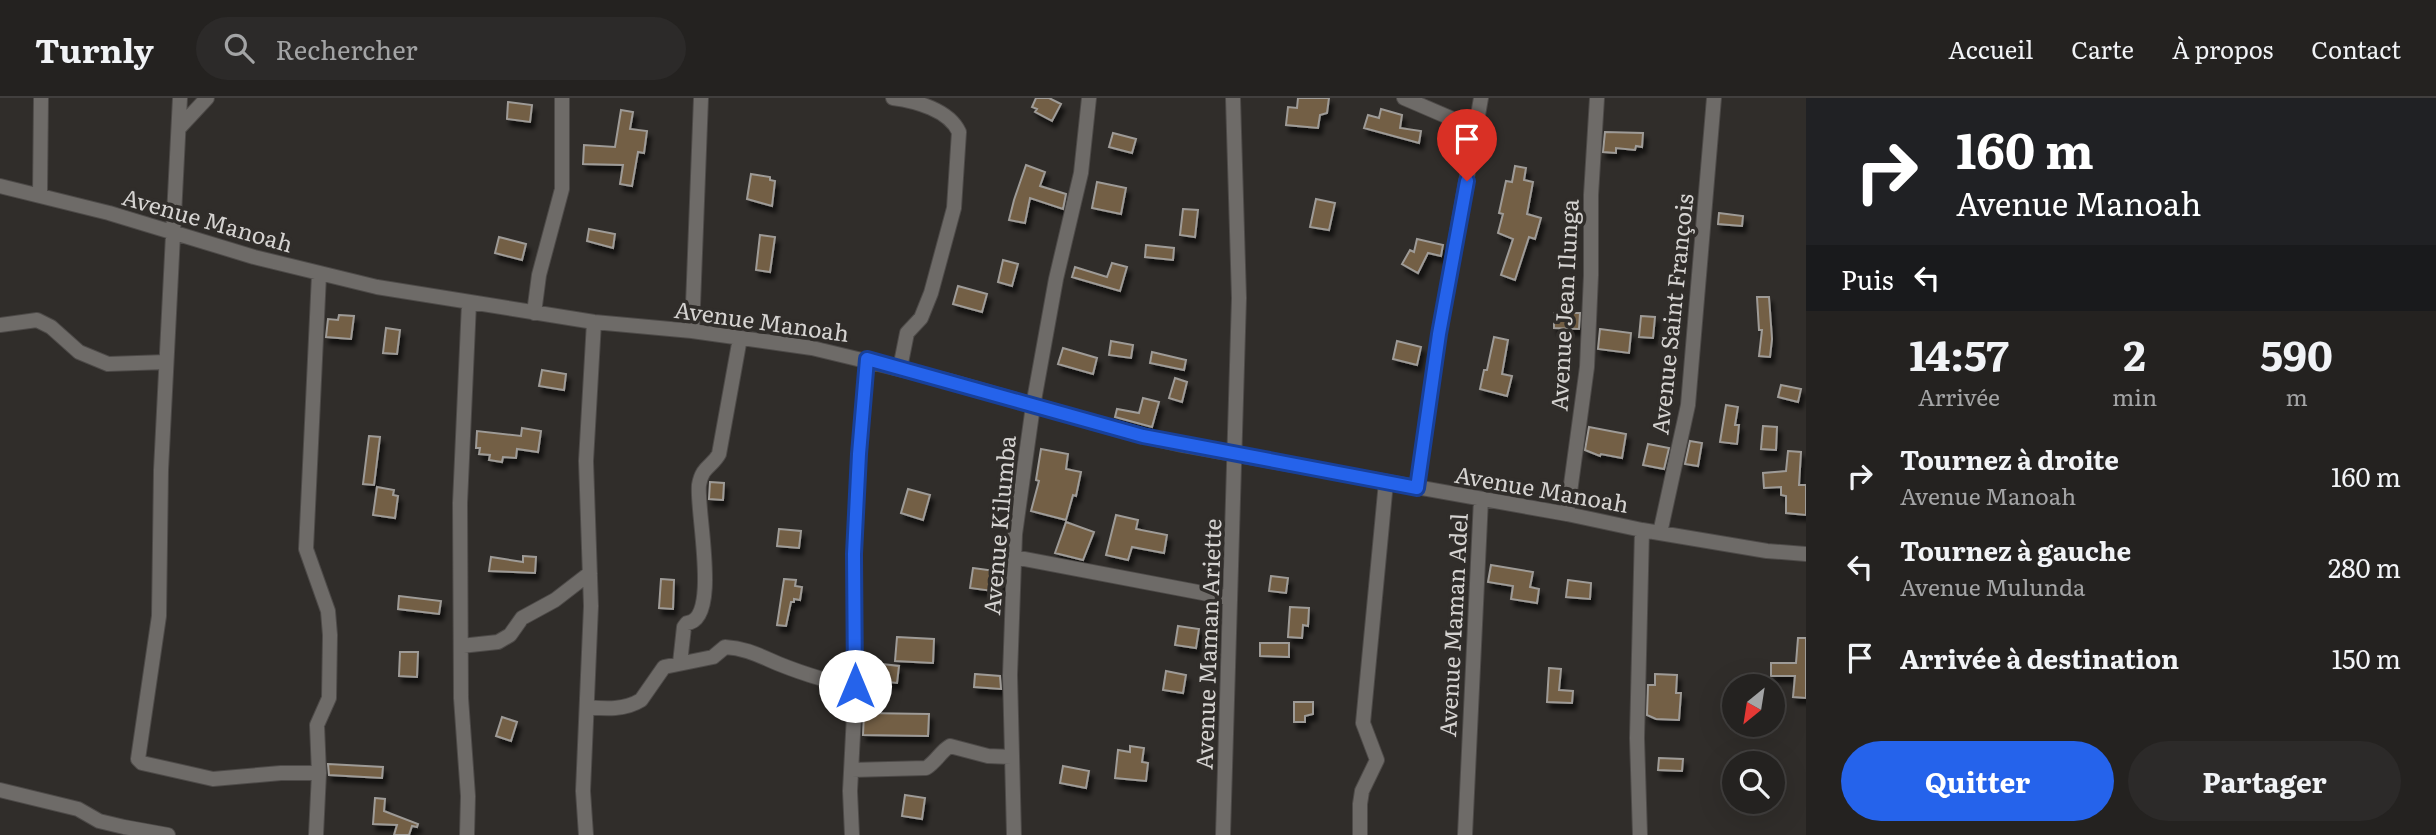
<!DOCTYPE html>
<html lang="fr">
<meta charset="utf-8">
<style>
body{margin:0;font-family:Literata,serif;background:#2c2a29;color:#f1f3f6;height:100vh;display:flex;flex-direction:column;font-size:26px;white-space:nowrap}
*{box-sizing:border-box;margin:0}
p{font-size:23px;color:#a3a4a5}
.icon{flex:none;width:38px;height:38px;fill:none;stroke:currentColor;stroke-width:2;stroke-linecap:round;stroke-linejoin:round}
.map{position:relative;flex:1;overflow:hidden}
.sheet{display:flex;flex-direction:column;background:#242220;width:630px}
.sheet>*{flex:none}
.banner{background:#202124;color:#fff;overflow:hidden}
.needle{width:46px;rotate:210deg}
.tools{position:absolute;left:1722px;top:576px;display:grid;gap:14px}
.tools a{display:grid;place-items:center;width:63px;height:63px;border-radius:50%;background:#242220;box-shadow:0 7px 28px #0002,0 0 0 2px #413f3e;font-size:35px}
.pin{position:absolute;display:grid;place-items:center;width:60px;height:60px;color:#fff;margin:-72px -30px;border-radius:50% 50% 50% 0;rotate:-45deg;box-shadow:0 0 7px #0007}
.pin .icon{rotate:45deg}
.me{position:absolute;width:77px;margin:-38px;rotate:0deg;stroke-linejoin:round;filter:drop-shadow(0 0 5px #0008)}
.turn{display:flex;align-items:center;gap:24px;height:147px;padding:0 35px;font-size:32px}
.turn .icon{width:91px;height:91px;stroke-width:2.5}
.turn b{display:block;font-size:49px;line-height:60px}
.then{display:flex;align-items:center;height:66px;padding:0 35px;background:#0003;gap:14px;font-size:26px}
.eta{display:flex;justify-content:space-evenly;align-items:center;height:119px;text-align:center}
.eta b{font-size:42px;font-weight:700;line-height:49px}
.primary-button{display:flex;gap:14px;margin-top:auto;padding:14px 35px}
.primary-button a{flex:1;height:80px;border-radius:42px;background:#2563eb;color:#fff;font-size:28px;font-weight:700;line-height:80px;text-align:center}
.primary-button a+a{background:#2c2a29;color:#f1f3f6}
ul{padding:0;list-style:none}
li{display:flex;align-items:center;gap:21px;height:91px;padding:0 35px}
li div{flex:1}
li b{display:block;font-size:26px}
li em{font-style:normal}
header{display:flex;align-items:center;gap:42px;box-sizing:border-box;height:98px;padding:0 35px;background:#242220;border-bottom:2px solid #413f3e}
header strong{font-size:33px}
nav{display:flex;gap:38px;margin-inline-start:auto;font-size:24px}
.search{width:490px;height:63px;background:#2c2a29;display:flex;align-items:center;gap:18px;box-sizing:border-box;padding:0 24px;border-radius:38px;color:#a3a4a5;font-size:26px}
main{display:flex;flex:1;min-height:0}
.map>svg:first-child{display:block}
</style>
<header>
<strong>Turnly</strong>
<div class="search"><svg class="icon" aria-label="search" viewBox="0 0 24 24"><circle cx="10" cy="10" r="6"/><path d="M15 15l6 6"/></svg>Rechercher</div>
<nav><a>Accueil</a><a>Carte</a><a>À propos</a><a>Contact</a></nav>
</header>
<main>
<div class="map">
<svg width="1806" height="737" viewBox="0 0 1806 737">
<defs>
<filter id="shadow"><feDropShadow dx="3.5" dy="6" stdDeviation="2" flood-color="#0009"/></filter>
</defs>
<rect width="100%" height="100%" fill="#302d2a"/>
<path fill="#735e44" stroke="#9e9b97" stroke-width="2" filter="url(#shadow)" d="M1036,0H1049L1061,6L1052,23L1035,14L1037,11L1032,9Z
M1298,0H1329L1327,15L1320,17L1318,30L1286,27L1288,9L1297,10Z
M508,4L532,7L530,24L507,21Z
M1381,11L1402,17L1400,30L1421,33L1419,45L1364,30L1368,17L1379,20Z
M621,12L633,14L630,31L647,33L644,55L638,54L632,88L620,86L623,67L583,66L584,47L615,49Z
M1605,34L1643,35L1642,49L1636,48L1635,52L1616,50V55L1603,54Z
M1113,35L1136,41L1132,55L1109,49Z
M1026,67L1045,74L1040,88L1066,96L1063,111L1030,100L1025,125L1009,122L1014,102Z
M1515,68L1526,70L1524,82L1533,84L1527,116L1541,120L1535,141L1529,139L1515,182L1501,177L1513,141L1498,135L1503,116L1499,115L1506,83L1512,84Z
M751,76L770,79V82L775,83L772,108L747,101Z
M1097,84L1126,90L1121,116L1092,110Z
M1316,101L1335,105L1329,132L1310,129Z
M1183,111L1198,112L1195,139L1180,137Z
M1719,115L1743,118L1742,128L1718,126Z
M589,131L615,136L613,150L587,143Z
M760,137L775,139L770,174L756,172Z
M499,139L526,146L522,162L495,155Z
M1417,141L1443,147L1441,158L1428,155L1418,175L1402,166L1410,152L1414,154Z
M1146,147L1174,150L1173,162L1145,159Z
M1003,162L1018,166L1012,188L998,184Z
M1112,165L1127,169L1120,193L1072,179L1075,169L1107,179Z
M958,188L987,196L982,214L953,206Z
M1757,199H1769L1772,241L1770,259L1759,258L1762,232H1759Z
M1554,215H1580L1579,231L1554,230Z
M339,217L354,218L351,241L326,239L328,221L338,222Z
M1641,218L1655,219L1653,240L1639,239Z
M386,230L400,232L397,256L383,255Z
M1600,231L1631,235L1629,255L1598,251Z
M1494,239L1508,242L1502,276L1512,278L1507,298L1480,291L1484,272H1487Z
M1111,243L1133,247L1131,260L1109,257Z
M1397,243L1421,249L1417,267L1393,261Z
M1063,250L1097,260L1093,276L1058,266Z
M1152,254L1186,262L1184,272L1150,265Z
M542,272L566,276L564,292L539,288Z
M1175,280L1187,284L1182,304L1169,300Z
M1781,287L1801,291L1798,304L1778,299Z
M1143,300L1159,304L1152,329L1115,319L1117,311L1139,315Z
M1726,307L1738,309L1735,327H1739L1737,346L1720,344Z
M1763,328L1777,329L1776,352L1761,351Z
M1589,329L1626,336L1622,360L1601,356L1600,358L1585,352Z
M522,330L541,333L538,354L517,351L516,360L503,359L502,364L489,362L490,357L479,356L480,350H476L477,333L521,338Z
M369,338L380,339L374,387L363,386Z
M1690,343L1702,345L1698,368L1685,366Z
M1648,346L1669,350L1664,371L1643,367Z
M1041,351L1068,356L1066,371L1081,374L1076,398L1073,397L1066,422L1031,413L1039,383L1036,382Z
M1788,353L1801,354L1799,387H1806V417L1786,415V398L1781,397V389L1764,390L1763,375L1786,373Z
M710,384L724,385L723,402L709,401Z
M377,389L394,392L393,397L398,398L395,420L373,417Z
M908,391L930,397L923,422L901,415Z
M1116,417L1138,422L1136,431L1167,437L1164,455L1132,449L1128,462L1106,457Z
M1066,424L1094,434L1083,462L1055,455Z
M779,431L801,433L799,450L777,448Z
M523,458L536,459L535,475L489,473L491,459L523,464Z
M1491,467L1533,474L1530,489L1539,491L1537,505L1511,501L1513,488L1488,484Z
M973,470L1003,474L1000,494L970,490Z
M1271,478L1288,480L1286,495L1269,493Z
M661,481L674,482L673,511L659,510Z
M784,481L796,482L795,488L802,489L800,502L794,501V504H791L786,528L777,527Z
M1568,482L1591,485L1590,501L1566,499Z
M399,498L441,503L439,516L398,511Z
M1290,509L1309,510L1308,528L1303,527L1302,540L1288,539Z
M1178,528L1199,531L1196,550L1175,547Z
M897,539L934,541L933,565L895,563Z
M1798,540H1806V600L1793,599L1795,578H1771V565H1796Z
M1260,545H1289V559L1260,558Z
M400,554H418L417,579L399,578Z
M864,564L899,568L897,585L864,581Z
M1549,570L1561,571L1559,592L1573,593L1572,605L1547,604Z
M1166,573L1186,577L1183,595L1163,592Z
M975,576L1000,578L1001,591L974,589Z
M1655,576L1677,577L1676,595H1681L1679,622L1656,621L1647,617L1648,587H1655Z
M1294,604H1313V616L1305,618V624H1294Z
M864,615L929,616L928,638L863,637Z
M502,619L517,624L511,643L496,638Z
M1130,648L1144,650L1142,664L1148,665L1146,683L1115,680L1118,652L1130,654Z
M1659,660L1683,661L1682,673L1658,672Z
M328,666L383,669L382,680L329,677Z
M1063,668L1089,673L1086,690L1060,685Z
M905,697L925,700L922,721L902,718Z
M375,700L385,701L384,713L418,726L417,729L412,728L409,737H394L397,727L373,726Z"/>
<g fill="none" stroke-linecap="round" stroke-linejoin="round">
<g stroke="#4d4a48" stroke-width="16">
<path id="street" d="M180,0L161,372L159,518L138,661L142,665L213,681L281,675H319
M893,0C916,3 949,12 959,34L954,110L931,195L921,220L907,235L900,270
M1404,0L1476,31
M180,29L207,0
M0,88L109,115L254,159L377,189L594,224L692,233L812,250L949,283L1143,338L1182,347L1567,416L1642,432L1767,453L1806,456
M40,97L41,0
M534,215L539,177L562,91V0
M0,227L37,222L51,229L79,254L108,266L166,264
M692,233L701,0
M1417,390L1439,236L1481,0
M1567,416L1587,269L1591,177V97L1597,0
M1660,435L1688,307L1714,0
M1014,459L1229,500
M461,548L498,544L510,537L522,520L555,502L590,475
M680,565L684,529L687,525C721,522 696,412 699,387C702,368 712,369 719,356L740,240
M588,609C606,611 625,612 641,602L664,569L713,559L725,549C746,550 760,558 779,566C804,576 828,584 855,588
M851,672L926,670C936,664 941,653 950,648L988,658L1011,659
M0,692L78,711L99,723L124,729L168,737
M316,737L319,675L317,627L329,600L330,537L328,513L306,451L319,177
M467,737L468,698L461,600L460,405L469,205
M586,737L583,693L591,508L586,363L594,224
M852,737L850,693L855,598L854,456L859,356L867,261
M1014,737L1010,577L1015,436L1033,308L1056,181L1081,75L1089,0
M1223,737L1239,200L1233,0
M1360,737V706L1362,693L1377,662L1363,625L1386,384
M1465,737L1481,401
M1640,737L1637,640L1642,432"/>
</g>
<use href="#street" stroke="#6e6b68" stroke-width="14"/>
</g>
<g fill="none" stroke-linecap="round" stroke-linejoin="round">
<g stroke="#184099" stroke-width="18">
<path id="route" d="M855,588L854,456L859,356L867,261L1143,338L1417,390L1439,236L1467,83"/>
</g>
<use href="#route" stroke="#2563eb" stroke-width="12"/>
</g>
<g text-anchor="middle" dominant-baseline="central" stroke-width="7" stroke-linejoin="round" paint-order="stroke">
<g font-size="23" fill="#d5d3d1" stroke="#302d2a">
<text transform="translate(208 121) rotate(16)">Avenue Manoah</text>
<text transform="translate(1563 207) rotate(-87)">Avenue Jean Ilunga</text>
<text transform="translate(1671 216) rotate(-84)">Avenue Saint François</text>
<text transform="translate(762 222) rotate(8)">Avenue Manoah</text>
<text transform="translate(1542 390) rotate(10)">Avenue Manoah</text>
<text transform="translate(998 427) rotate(-85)">Avenue Kilumba</text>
<text transform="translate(1452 527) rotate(-87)">Avenue Maman Adel</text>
<text transform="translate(1207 546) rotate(-88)">Avenue Maman Ariette</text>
</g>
</g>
</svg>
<div class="tools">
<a><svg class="needle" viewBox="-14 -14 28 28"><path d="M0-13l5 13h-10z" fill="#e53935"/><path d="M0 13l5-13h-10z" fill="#a3a4a5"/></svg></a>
<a><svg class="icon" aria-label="search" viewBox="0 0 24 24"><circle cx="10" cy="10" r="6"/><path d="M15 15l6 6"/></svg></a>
</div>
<div class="pin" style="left:1467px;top:83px;background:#d93025"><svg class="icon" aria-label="arrive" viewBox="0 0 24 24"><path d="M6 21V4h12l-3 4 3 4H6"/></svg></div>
<svg class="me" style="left:855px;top:588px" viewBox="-20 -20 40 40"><circle r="19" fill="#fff"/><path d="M0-13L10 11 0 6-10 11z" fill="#2563eb"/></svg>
</div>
<section class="sheet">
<div class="banner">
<div class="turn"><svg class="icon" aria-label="right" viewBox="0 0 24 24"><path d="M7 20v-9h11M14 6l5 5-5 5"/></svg><div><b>160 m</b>Avenue Manoah</div></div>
<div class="then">Puis<svg class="icon" aria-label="left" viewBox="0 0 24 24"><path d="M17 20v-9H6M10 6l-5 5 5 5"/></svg></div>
</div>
<div class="eta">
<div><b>14:57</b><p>Arrivée</p></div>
<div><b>2</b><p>min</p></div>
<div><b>590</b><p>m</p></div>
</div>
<ul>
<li><svg class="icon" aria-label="right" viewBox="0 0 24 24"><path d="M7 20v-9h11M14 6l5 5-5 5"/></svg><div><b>Tournez à droite</b><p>Avenue Manoah</p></div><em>160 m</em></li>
<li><svg class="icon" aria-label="left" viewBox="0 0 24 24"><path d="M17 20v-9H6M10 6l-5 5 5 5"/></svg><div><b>Tournez à gauche</b><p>Avenue Mulunda</p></div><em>280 m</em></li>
<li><svg class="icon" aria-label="arrive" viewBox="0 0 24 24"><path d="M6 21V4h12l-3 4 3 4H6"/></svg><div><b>Arrivée à destination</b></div><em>150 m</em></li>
</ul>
<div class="primary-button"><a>Quitter</a><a>Partager</a></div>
</section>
</main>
